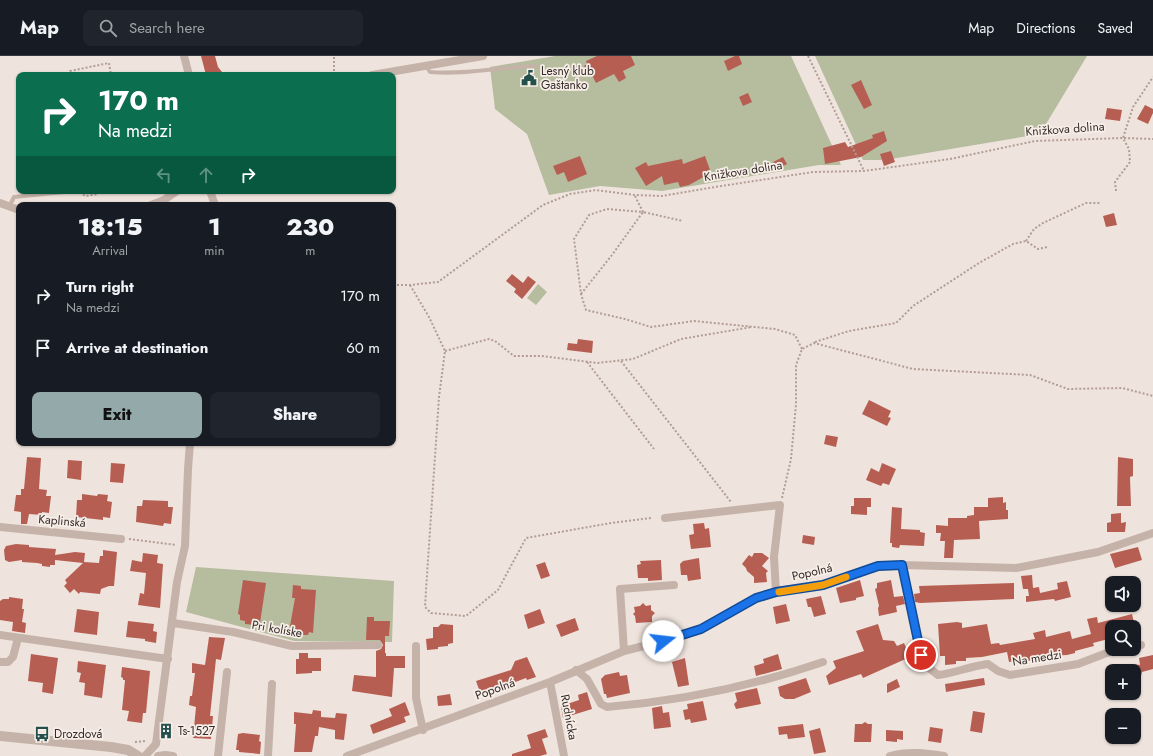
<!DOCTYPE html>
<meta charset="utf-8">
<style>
body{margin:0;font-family:Jost,sans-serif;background:#20242c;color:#f1f3f6;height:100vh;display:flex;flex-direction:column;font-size:15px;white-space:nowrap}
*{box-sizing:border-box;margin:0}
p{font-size:13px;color:#9ea1a6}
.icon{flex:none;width:22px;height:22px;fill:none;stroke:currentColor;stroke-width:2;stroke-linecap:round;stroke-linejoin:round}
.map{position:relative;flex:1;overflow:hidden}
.panel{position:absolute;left:16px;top:146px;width:380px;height:244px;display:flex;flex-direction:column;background:#171b24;border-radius:8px;box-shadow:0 1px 3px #0004}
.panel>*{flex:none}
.hud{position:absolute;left:16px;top:16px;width:380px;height:122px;border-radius:8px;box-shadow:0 1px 3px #0004;background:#0b6e4f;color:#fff;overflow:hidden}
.buttons{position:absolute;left:1105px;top:520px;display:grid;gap:8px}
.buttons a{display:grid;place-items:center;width:36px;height:36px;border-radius:8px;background:#171b24;box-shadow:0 1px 3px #0004;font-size:20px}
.pin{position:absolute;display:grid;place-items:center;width:34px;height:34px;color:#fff;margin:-17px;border:2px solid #fff;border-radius:50%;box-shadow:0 1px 4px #0007}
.me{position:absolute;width:44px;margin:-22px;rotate:74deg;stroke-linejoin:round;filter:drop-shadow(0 0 3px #0008)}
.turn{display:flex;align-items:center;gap:14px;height:84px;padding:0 16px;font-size:18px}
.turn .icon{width:52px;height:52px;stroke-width:2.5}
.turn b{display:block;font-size:28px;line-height:34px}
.lanes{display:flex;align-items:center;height:38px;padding:0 16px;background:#0003;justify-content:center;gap:20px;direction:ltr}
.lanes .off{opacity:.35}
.eta{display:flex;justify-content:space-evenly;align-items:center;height:68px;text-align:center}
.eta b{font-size:24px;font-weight:800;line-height:28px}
.cta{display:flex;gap:8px;margin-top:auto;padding:8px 16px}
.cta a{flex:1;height:46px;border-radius:8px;background:#94aaaa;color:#111;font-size:16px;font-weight:800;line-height:46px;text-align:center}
.cta a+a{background:#20242c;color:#f1f3f6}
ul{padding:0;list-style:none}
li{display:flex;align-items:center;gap:12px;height:52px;padding:0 16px}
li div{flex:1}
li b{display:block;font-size:15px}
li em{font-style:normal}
header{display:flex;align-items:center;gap:24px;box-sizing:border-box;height:56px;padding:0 20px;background:#171b24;border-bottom:1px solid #363941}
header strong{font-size:19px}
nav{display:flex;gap:22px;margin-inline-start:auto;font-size:14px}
.search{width:280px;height:36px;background:#20242c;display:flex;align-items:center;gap:10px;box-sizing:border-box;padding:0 14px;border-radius:8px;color:#9ea1a6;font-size:15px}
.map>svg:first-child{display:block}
</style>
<header>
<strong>Map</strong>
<div class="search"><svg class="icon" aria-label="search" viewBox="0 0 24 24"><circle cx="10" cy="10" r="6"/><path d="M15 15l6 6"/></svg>Search here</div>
<nav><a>Map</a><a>Directions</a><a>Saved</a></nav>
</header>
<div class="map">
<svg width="1153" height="700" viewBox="0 0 1153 700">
<rect width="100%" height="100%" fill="#efe4dd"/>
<path fill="#b6bc9e" d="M555 0H791L841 109H819L662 135 600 130 549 139 527 78 495 53 490 11Z
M815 0H1087L1040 78 885 104H863Z
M538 228 547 236 536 249 527 242Z
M196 511 394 525 392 586 294 585 186 556Z"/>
<path fill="#b75e53" d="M201 0H215L218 11 222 16 206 19Z
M597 0H631L635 9 623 15 626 22 619 26 614 18 596 27 591 17 588 18 584 10 587 8 586 5Z
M735 0H739L742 8 728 15 724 5Z
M861 24 872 49 864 53 851 29Z
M748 37 752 46 743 50 739 41Z
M1145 49 1153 53V57L1148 68 1137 63Z
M1107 52 1122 54 1120 65 1105 63Z
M884 75 887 85 861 101 825 108 823 92 845 86 848 91 873 82 872 79Z
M891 95 895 106 884 110 880 98Z
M580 100 587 118 568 126 564 116 557 119 553 110Z
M705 100 710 114 707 115 709 118 689 129 680 131 678 126 664 129 662 120 646 130 635 112 646 106 648 110 682 103 683 108Z
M783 101 787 108 777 113 773 106Z
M1114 157 1117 169 1106 171 1103 160Z
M512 218 523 227 528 220 536 226 522 243 514 236 516 233 506 225Z
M578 283 593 285 592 297 567 294 568 287 577 288Z
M869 344 891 355 888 361 891 362 887 370 862 358Z
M826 379 838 381 836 391 824 388Z
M27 401 41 402 39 433 47 434 46 440H51L49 457 42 456V459L29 458 27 468H21V456L14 455 16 439H21V433H24Z
M1118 401 1133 403V420L1130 421 1131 450H1117Z
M68 404 82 405 81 424 67 422Z
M111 407 125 408 123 427 110 426Z
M882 407 896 413 889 429 883 427 881 430 866 424 871 412 879 416Z
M82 438 97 440 98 438 108 439 107 445 112 446 110 462 103 461V464L76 461 77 444H82Z
M1003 441V447L1006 446V454H1008V463L979 465 980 483 954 484 953 502H944L945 485H940L941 477H936V469L948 470V462H967V460L974 459V451H988V442Z
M854 442H871V451H867V459L851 458V450H854Z
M143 444 168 445V451H173L171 468 164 467 163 470 136 466 137 450H142Z
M892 451 902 452 901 473 920 474V476L925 477 924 490 900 489 899 492 892 491V487H890Z
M1121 457V467L1126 466 1125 476H1107V467L1111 466V458Z
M704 467 705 473 709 472 711 491 691 493 689 479 694 478 693 468Z
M803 479 815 481 814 489 802 487Z
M16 488 29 489V491L56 493 55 499 75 496 85 497 84 506 99 507 100 500H103V494L117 496 114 530H109L101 533 100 538 80 536 79 538 74 533 70 537 64 530 67 527 65 524 83 507 55 504V509H50V511L42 510V508L37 507 22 506V504L9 506 5 504 4 494 6 490Z
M1138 491 1142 504 1115 512 1110 498Z
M143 497 158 499 157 507 163 508 160 552 138 549 140 537 144 538 146 517 130 515 132 504 142 506Z
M754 497H762L769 502 762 510 768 515 766 517 767 526 754 527V521L747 515 746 512 742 508 749 499 752 501Z
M699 502 701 523 688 525 687 519H681L680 508 683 505Z
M661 504 662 524 648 525V522H638L637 509 641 508 640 505Z
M545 506 550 520 541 523 536 509Z
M1032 519 1033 532 1039 531 1040 537 1058 533 1057 527 1067 525 1071 541 1055 545 1054 543 1026 546V540H1029L1028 533H1023L1021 520Z
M243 524 266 527 260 567 255 566V569L245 568V565L240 564V559L238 558Z
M860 524 864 540 856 542V544L840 547 836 532Z
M891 524 894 541 903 540 905 548 896 550 897 556 879 560 878 552 879 550 875 533 877 532V527Z
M1014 527V543L920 547 915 546 914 538 920 537 919 530Z
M293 529 301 530V533L316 534 313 577 309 576 308 579H298V576H293V570H290L295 542H292Z
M821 540 826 558 814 561 811 551H808L806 543Z
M9 541 23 543 22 553H24L22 566 26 567 25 577 12 575 13 566 0 564V545L3 543H9Z
M643 547 646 550 651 549V554L655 557 652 560V566L636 567 635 560 633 558 635 556 634 551 640 550Z
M786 548 790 565 776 568 773 551Z
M77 553 99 556 97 579 74 576Z
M540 553 545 567 528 573 524 559Z
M1132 558 1135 571H1112V582L1093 587 1094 590 1075 595V597L1067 599 1050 600 1015 608 1014 605 1009 606 1007 596 982 601 966 602V605H956V608L945 609V600H940L938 568 957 566 962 567V572L987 568 991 588 999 587 1000 589 1035 583 1033 577 1045 574 1046 581 1070 575 1072 583 1091 578 1087 563 1097 561 1098 567Z
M367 561H374V565H390L389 580H385V597H386V600H405V612H394L392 641 352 635 354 619 376 621V595L381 593 383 589 380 584H366Z
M575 562 579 574 561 581 556 569Z
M128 565 154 568 153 575 157 576 156 587 145 585V583L126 581Z
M441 568 453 569V587L448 588V590L438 591V593L427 594 426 583 433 582V571H438Z
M878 568 883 584 894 585 897 590 904 587 910 601 863 622 861 618 829 629 826 620 836 612 833 605 864 595 856 575Z
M209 581 225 582 221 604 216 603 210 660H213L211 683 193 682 196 651 189 649 190 640H192L195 617H192V607L205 609Z
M299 597H308V602H321V615H312V617L296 618V603H299Z
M31 598 58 602 53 638 42 636 43 627 28 625Z
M778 598 782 613 756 620 754 610 764 607 763 603Z
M1153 599V613L1142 616 1137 636H1134V608L1140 609 1139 602Z
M527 601 536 621 527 624 526 622 481 639 476 625 511 614 515 605Z
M685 602 689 629 678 631 672 606Z
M78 605 106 609 102 642 84 639 85 627 79 626 81 617 77 616Z
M122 611 150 615 146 657H143L142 667 127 665 129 655 122 654 125 624H123V622L121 621Z
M619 616 620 620 627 619 630 637 607 642 606 638H604L601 623 605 619Z
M806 622 811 636 794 643H785L780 640 778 631Z
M984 622 985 629 946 636 945 628Z
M897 623 900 631 887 637V628Z
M757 632 761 648 736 653 734 648 737 645 735 637Z
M587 636 592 653 563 662 561 650 579 644 578 639Z
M450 638 452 649 438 650 437 640Z
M703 645 707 664 691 667 690 663 685 664 683 654 688 653 687 648Z
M405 646 410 659 404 661 406 666 373 678 370 669 392 660 389 653Z
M662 650 663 657 669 656 671 671 654 673 652 652Z
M313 654 321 655V661L335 662 336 657 347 658 344 684 335 683V674L319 671 318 680H315L312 696H294L296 668H294V656L312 658Z
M973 655 985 657 982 677 970 675Z
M865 666 868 668H872L871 686H854L855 668H862Z
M803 668 805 681 788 683 787 678 779 679 778 671Z
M930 671 943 673 941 687 928 685Z
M820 672 826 696 814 698 809 675Z
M545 673 548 681 542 683 547 698 540 700H512V698L531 692 527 679Z
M886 674 903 675V684L897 683V686L886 685Z
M243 677 260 679 259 685 261 686 260 698 239 696V694H236L238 678Z"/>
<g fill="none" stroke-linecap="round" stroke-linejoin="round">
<path stroke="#b19d94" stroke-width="2" stroke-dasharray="2 2" stroke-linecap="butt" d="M808 0 864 115
M71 19 70 15 109 7 111 19
M334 19V0
M1116 135 1115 126 1130 106 1129 93 1123 82 1133 51 1153 21
M80 136 85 140 98 138V135
M635 140 643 156 607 153 589 159 574 183 581 238 586 254 625 263 651 271 694 265 775 273 795 279 802 293
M1026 185 1034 173 1043 167 1086 147H1100
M393 229H410L438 226 543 149 570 138 596 134 635 139 662 140 715 131 813 116 864 115 950 103 1035 85 1123 82 1153 83
M410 229 429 261 445 295 439 341 426 534 425 551 431 557 466 560 498 534 526 482 611 467 651 462
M581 238 612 199 643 156 683 165
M815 286 849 275 896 267 913 250 979 207 1013 188 1026 185 1038 193 1047 191
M445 295 489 283 495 285 514 300H541L597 307 633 303 681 283 752 271
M621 305 731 446
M587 306 654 393
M782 442 791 403 796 348V309L802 293 814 287 913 313 1030 319 1068 333 1122 332 1153 340
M129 483 176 489
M135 686 146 685"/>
<path stroke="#c5b3aa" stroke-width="4" d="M426 10 430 16C466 19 500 11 536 10
M9 151 14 141 74 135"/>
<path stroke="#c5b3aa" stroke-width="8" d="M184 0 189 19
M372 19 483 0
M210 135 215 149
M0 147 19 154
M151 149 164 144 177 135
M665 462 780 449 774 501 776 536
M0 471 121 483
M902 509 921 599 929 612 938 619C956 617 970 610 988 608L998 615 1010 619 1078 608 1117 593
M173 567 233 576 292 590 378 589
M0 579 168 603
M1134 589H1141
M416 590V642L423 674
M624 595 620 533 674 529
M0 606H8L13 601 18 582
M576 614 587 623 601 648 607 651C681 645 753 630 823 606
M550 626 564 700
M145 700 156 688 177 526 185 490 188 413 190 387
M158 700 165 699 173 700
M218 700 227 616
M268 700 272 628
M347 700 550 626 624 595 675 582 701 573 756 542 776 536 823 529 878 510 902 509 1016 512 1098 496 1153 477
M890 700C908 695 926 697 944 700"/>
<path stroke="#c5b3aa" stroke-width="10" d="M0 680 111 691 128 694 138 700"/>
</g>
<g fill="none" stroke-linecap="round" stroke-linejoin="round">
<defs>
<path id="route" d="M663 585 701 573 756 542 776 536 823 529 878 510 902 509 921 599"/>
</defs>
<use href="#route" stroke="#114b97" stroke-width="10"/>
<use href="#route" stroke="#1a73e8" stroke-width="7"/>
<path stroke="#f59e0b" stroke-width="7" d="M779 536 823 529 846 521"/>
</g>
<defs>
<symbol id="civic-bare" viewBox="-9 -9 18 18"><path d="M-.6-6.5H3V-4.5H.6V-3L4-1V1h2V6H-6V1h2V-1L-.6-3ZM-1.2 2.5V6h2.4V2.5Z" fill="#23504d" stroke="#f7eee8" stroke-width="2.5" paint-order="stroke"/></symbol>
<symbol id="building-bare" viewBox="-9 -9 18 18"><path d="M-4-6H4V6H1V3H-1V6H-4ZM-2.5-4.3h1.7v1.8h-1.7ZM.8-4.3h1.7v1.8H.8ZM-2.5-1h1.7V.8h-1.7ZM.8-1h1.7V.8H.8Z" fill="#23504d" stroke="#f7eee8" stroke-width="2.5" paint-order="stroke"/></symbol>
<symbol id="bus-bare" viewBox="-9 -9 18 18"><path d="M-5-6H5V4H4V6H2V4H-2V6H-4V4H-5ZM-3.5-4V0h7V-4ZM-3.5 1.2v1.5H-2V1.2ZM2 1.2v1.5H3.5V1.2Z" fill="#23504d" stroke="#f7eee8" stroke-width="2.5" paint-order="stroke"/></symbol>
</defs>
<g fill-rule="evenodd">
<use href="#civic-bare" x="518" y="11" width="22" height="22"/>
<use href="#building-bare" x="155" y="664" width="22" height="22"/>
<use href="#bus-bare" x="31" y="667" width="22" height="22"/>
</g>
<g text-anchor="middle" stroke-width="3.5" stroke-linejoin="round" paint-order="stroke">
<g font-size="12" fill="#342b29" stroke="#f7eee8" text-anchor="start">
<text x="541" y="19">Lesný klub<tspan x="541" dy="14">Gaštanko</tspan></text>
<text x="178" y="679">Ts-1527</text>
<text x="54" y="682">Drozdová</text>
</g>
<g font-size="12" fill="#342b29" stroke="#f7eee8">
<text transform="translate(1065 73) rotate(-4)" y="4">Knižkova dolina</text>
<text transform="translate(743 115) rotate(-9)" y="4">Knižkova dolina</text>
<text transform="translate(62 465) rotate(5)" y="4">Kaplinská</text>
<text transform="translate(812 516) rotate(-13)" y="4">Popolná</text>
<text transform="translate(277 573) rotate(10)" y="4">Pri kolíske</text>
<text transform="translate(1037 602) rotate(-9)" y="4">Na medzi</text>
<text transform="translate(495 633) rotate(-20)" y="4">Popolná</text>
<text transform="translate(569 661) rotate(79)" y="4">Rudnícka</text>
</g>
</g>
</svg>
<div class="buttons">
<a><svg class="icon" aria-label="sound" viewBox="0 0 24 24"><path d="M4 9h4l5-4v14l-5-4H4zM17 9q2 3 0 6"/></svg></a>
<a><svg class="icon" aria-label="search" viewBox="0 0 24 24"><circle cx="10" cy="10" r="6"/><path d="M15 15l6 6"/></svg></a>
<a>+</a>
<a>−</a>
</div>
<div class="pin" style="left:921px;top:599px;background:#d93025"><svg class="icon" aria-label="arrive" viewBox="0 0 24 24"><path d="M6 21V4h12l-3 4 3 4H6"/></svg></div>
<svg class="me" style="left:663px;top:585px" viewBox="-20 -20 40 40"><circle r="19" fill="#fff"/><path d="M0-13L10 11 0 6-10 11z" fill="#1a73e8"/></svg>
<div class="hud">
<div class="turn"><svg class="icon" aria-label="right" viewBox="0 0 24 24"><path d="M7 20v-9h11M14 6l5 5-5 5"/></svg><div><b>170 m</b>Na medzi</div></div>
<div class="lanes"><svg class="icon off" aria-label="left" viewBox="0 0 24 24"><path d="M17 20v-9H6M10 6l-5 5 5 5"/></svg><svg class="icon off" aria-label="ahead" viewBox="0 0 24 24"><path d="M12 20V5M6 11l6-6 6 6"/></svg><svg class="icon" aria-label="right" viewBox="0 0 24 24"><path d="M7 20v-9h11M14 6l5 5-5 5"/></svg></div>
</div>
<section class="panel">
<div class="eta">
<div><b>18:15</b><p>Arrival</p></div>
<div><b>1</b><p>min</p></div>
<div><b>230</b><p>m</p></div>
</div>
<ul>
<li><svg class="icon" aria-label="right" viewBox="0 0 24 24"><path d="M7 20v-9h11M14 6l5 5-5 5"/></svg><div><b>Turn right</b><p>Na medzi</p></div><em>170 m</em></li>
<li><svg class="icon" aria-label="arrive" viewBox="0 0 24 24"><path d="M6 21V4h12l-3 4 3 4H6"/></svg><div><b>Arrive at destination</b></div><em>60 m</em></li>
</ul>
<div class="cta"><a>Exit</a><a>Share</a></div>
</section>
</div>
